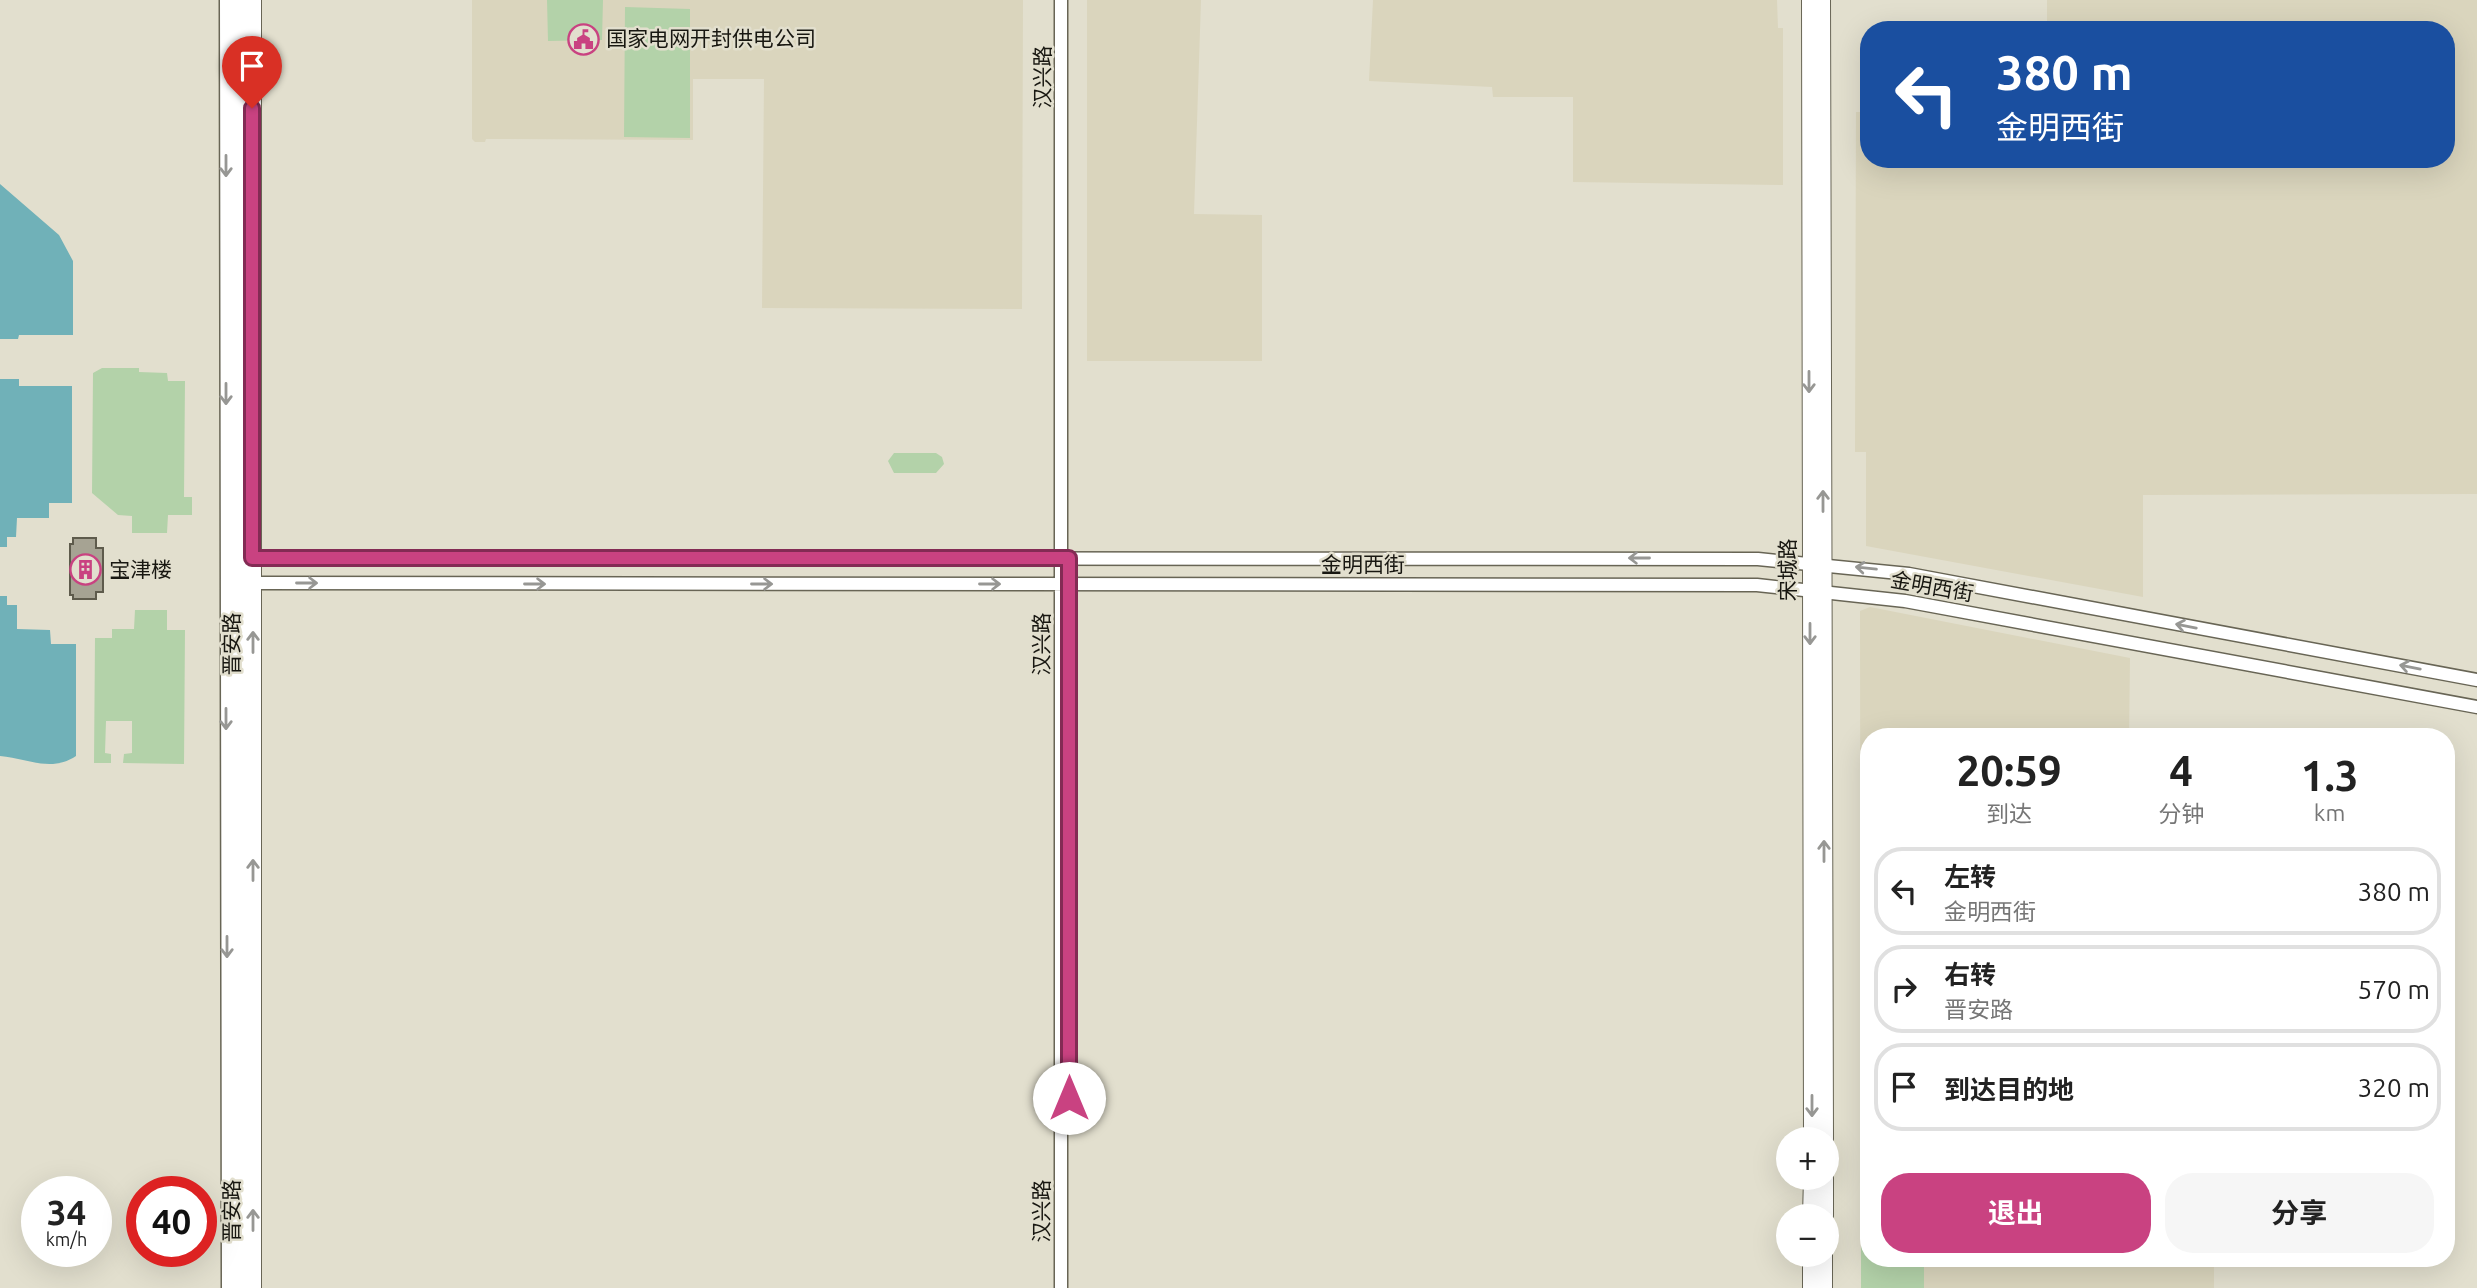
<!DOCTYPE html>
<html lang="zh">
<meta charset="utf-8">
<style>
body{margin:0;font-family:Ubuntu,"Noto Sans SC",sans-serif;background:#f6f6f6;color:#222;height:100vh;display:flex;flex-direction:column;font-size:26px;white-space:nowrap}
*{box-sizing:border-box;margin:0}
p{font-size:23px;color:#767676}
.icon{flex:none;width:38px;height:38px;fill:none;stroke:currentColor;stroke-width:2;stroke-linecap:round;stroke-linejoin:round}
.map{position:relative;flex:1;overflow:hidden}
.details{position:absolute;left:1860px;top:728px;width:595px;height:539px;display:flex;flex-direction:column;background:#fff;border-radius:28px;box-shadow:0 7px 28px #0002}
.details>*{flex:none}
.top-card{position:absolute;left:1860px;top:21px;width:595px;height:147px;border-radius:28px;box-shadow:0 7px 28px #0002;background:#1a4fa0;color:#fff;overflow:hidden}
.fabs{position:absolute;left:1776px;top:1127px;display:grid;gap:14px}
.fabs a{display:grid;place-items:center;width:63px;height:63px;border-radius:50%;background:#fff;box-shadow:0 7px 28px #0002;font-size:35px}
.speed{position:absolute;left:21px;top:1176px;display:flex;gap:14px;font-size:35px;font-weight:700;text-align:center}
.speed>*{display:grid;place-content:center;width:91px;height:91px;border-radius:50%;background:#fff;box-shadow:0 7px 28px #0002;line-height:1}
.speed small{font-size:18px;font-weight:400}
.speed .limit{border:10px solid #d22;background:#fff;color:#111}
.pin{position:absolute;display:grid;place-items:center;width:60px;height:60px;color:#fff;margin:-72px -30px;border-radius:50% 50% 50% 0;rotate:-45deg;box-shadow:0 0 7px #0007}
.pin .icon{rotate:45deg}
.me{position:absolute;width:77px;margin:-38px;rotate:0deg;stroke-linejoin:round;filter:drop-shadow(0 0 5px #0008)}
.turn{display:flex;align-items:center;gap:24px;height:147px;padding:0 21px;font-size:32px}
.turn .icon{width:91px;height:91px;stroke-width:2.5}
.turn b{display:block;font-size:49px;line-height:60px}
.eta{display:flex;justify-content:space-evenly;align-items:center;height:119px;text-align:center}
.eta b{font-size:42px;font-weight:700;line-height:49px}
.cta{display:flex;gap:14px;margin-top:auto;padding:14px 21px}
.cta a{flex:1;height:80px;border-radius:28px;background:#c94281;color:#fff;font-size:28px;font-weight:700;line-height:80px;text-align:center}
.cta a+a{background:#f6f6f6;color:#222}
ul{padding:0;list-style:none}
li{display:flex;align-items:center;gap:21px;height:88px;margin:0 14px 10px;padding:0 7px;border:4px solid #e0e0e0;border-radius:28px}
li div{flex:1}
li b{display:block;font-size:26px}
li em{font-style:normal}
.map>svg:first-child{display:block}
</style>
<div class="map">
<svg width="2477" height="1288" viewBox="0 0 2477 1288">
<rect width="100%" height="100%" fill="#e2dfce"/>
<path fill="#dad5bd" d="M472 0H1023L1022 309 762 308 764 79H693V140L486 139 485 142H475L472 139Z
M1087 0H1201L1194 214 1262 215V361H1087Z
M1373 0H1777L1778 28H1783V185L1573 182V97H1493L1492 87 1369 81Z
M2047 0H2477V494L2143 495V597L1866 546V452H1855L1856 112H1869V159H2446V30H2062L2061 23H2047Z
M1870 607 2130 658 2129 737H1869V1258H2214V1288H1861L1860 611Z"/>
<path fill="#b3d2a9" d="M547 0H603L602 40 548 41Z
M625 7 690 9V138L624 137Z
M102 368H139V372L167 373 168 381H185L184 497H192V515H168L167 533H132V516L118 515 92 493 93 373Z
M894 453H936L942 457 944 464 936 473H894L888 461Z
M135 610H167V630H185L184 764 123 763 124 754 132 753V721H106L105 753 111 754V763H94L95 638H112V629H134Z
M1861 1223H1869V1258H1924V1288H1861Z"/>
<path fill="#70b1b8" d="M0 184 59 235 73 261V335H19L18 339H0Z
M0 379H19V386H72V503H49V518H17L16 537H7V547H0Z
M0 596H7V605H17V629L50 630 51 644H76V756C51 773 26 758 0 756Z"/>
<path fill="#a6a393" stroke="#5e5b4c" stroke-width="2" d="M73 538H96V548H103V592H96V599H73V595H70V544H73Z"/>
<g fill="none" stroke-linecap="round" stroke-linejoin="round">
<defs>
<path id="minor" d="M226 0 228 1288
M245 558 1758 559 1909 574 2477 680
M246 583 1757 585 1905 601 2477 707
M1061 1288V0"/>
<path id="major" d="M239 0V1288
M253 0V1288
M1810 0 1812 1139
M1822 0 1825 1139
M1811 1216 1812 1178
M1825 1216V1178
M1811 1288V1255
M1824 1288V1255"/>
</defs>
<use href="#minor" stroke="#686555" stroke-width="15"/>
<use href="#major" stroke="#686555" stroke-width="18"/>
<use href="#minor" stroke="#fff" stroke-width="12"/>
<use href="#major" stroke="#fff" stroke-width="16"/>
</g>
<defs><path id="oneway-shaft" d="M-6 0H5M1.5-3L5.5 0L1.5 3" fill="none" stroke-width="1.6" stroke-linecap="round" stroke-linejoin="round" transform="scale(1.75)"/></defs>
<g stroke="#979794">
<use href="#oneway-shaft" transform="translate(226 166) rotate(90)"/>
<use href="#oneway-shaft" transform="translate(1809 382) rotate(90)"/>
<use href="#oneway-shaft" transform="translate(226 394) rotate(90)"/>
<use href="#oneway-shaft" transform="translate(1823 501) rotate(-90)"/>
<use href="#oneway-shaft" transform="translate(1639 558) rotate(-180)"/>
<use href="#oneway-shaft" transform="translate(1866 568) rotate(-174)"/>
<use href="#oneway-shaft" transform="translate(307 583)"/>
<use href="#oneway-shaft" transform="translate(535 584)"/>
<use href="#oneway-shaft" transform="translate(762 584)"/>
<use href="#oneway-shaft" transform="translate(990 584)"/>
<use href="#oneway-shaft" transform="translate(2186 626) rotate(-169)"/>
<use href="#oneway-shaft" transform="translate(1810 634) rotate(90)"/>
<use href="#oneway-shaft" transform="translate(253 642) rotate(-90)"/>
<use href="#oneway-shaft" transform="translate(2410 667) rotate(-169)"/>
<use href="#oneway-shaft" transform="translate(226 719) rotate(90)"/>
<use href="#oneway-shaft" transform="translate(1824 851) rotate(-90)"/>
<use href="#oneway-shaft" transform="translate(253 870) rotate(-90)"/>
<use href="#oneway-shaft" transform="translate(227 947) rotate(90)"/>
<use href="#oneway-shaft" transform="translate(1812 1106) rotate(90)"/>
<use href="#oneway-shaft" transform="translate(253 1220) rotate(-90)"/>
</g>
<g fill="none" stroke-linecap="round" stroke-linejoin="round">
<defs>
<path id="route" d="M252 108V558H1069V1098"/>
</defs>
<use href="#route" stroke="#832b54" stroke-width="18"/>
<use href="#route" stroke="#c94281" stroke-width="12"/>
</g>
<defs>
<symbol id="civic-ring" viewBox="-11 -11 22 22"><circle r="9.5" fill="#e2dfce" stroke="#c94281" stroke-width="1.5"/><path d="M-.6-6.5H3V-4.5H.6V-3L4-1V1h2V6H-6V1h2V-1L-.6-3ZM-1.2 2.5V6h2.4V2.5Z" fill="#c94281"/></symbol>
<symbol id="building-ring" viewBox="-11 -11 22 22"><circle r="9.5" fill="#e2dfce" stroke="#c94281" stroke-width="1.5"/><path d="M-4-6H4V6H1V3H-1V6H-4ZM-2.5-4.3h1.7v1.8h-1.7ZM.8-4.3h1.7v1.8H.8ZM-2.5-1h1.7V.8h-1.7ZM.8-1h1.7V.8H.8Z" fill="#c94281"/></symbol>
</defs>
<g fill-rule="evenodd">
<use href="#civic-ring" x="566" y="22" width="35" height="35"/>
<use href="#building-ring" x="68" y="552" width="35" height="35"/>
</g>
<g text-anchor="middle" stroke-width="5" stroke-linejoin="round" paint-order="stroke">
<g font-size="21" fill="#181711" stroke="#e2dfce" text-anchor="start">
<text x="606" y="46">国家电网开封供电公司</text>
<text x="109" y="577">宝津楼</text>
</g>
<g font-size="21" fill="#181711" stroke="#e2dfce">
<text transform="translate(1043 77) rotate(-90)" y="7">汉兴路</text>
<text x="1363" y="572">金明西街</text>
<text transform="translate(1788 570) rotate(-90)" y="7">宋城路</text>
<text transform="translate(1932 587) rotate(10)" y="7">金明西街</text>
<text transform="translate(232 644) rotate(-90)" y="7">晋安路</text>
<text transform="translate(1042 644) rotate(-90)" y="7">汉兴路</text>
<text transform="translate(232 1211) rotate(-90)" y="7">晋安路</text>
<text transform="translate(1042 1211) rotate(-90)" y="7">汉兴路</text>
</g>
</g>
</svg>
<div class="fabs">
<a>+</a>
<a>−</a>
</div>
<div class="speed"><div>34<small>km/h</small></div><div class="limit">40</div></div>
<div class="pin" style="left:252px;top:108px;background:#d93025"><svg class="icon" aria-label="arrive" viewBox="0 0 24 24"><path d="M6 21V4h12l-3 4 3 4H6"/></svg></div>
<svg class="me" style="left:1069px;top:1098px" viewBox="-20 -20 40 40"><circle r="19" fill="#fff"/><path d="M0-13L10 11 0 6-10 11z" fill="#c94281"/></svg>
<div class="top-card">
<div class="turn"><svg class="icon" aria-label="left" viewBox="0 0 24 24"><path d="M17 20v-9H6M10 6l-5 5 5 5"/></svg><div><b>380 m</b>金明西街</div></div>
</div>
<section class="details">
<div class="eta">
<div><b>20:59</b><p>到达</p></div>
<div><b>4</b><p>分钟</p></div>
<div><b>1.3</b><p>km</p></div>
</div>
<ul>
<li><svg class="icon" aria-label="left" viewBox="0 0 24 24"><path d="M17 20v-9H6M10 6l-5 5 5 5"/></svg><div><b>左转</b><p>金明西街</p></div><em>380 m</em></li>
<li><svg class="icon" aria-label="right" viewBox="0 0 24 24"><path d="M7 20v-9h11M14 6l5 5-5 5"/></svg><div><b>右转</b><p>晋安路</p></div><em>570 m</em></li>
<li><svg class="icon" aria-label="arrive" viewBox="0 0 24 24"><path d="M6 21V4h12l-3 4 3 4H6"/></svg><div><b>到达目的地</b></div><em>320 m</em></li>
</ul>
<div class="cta"><a>退出</a><a>分享</a></div>
</section>
</div>
